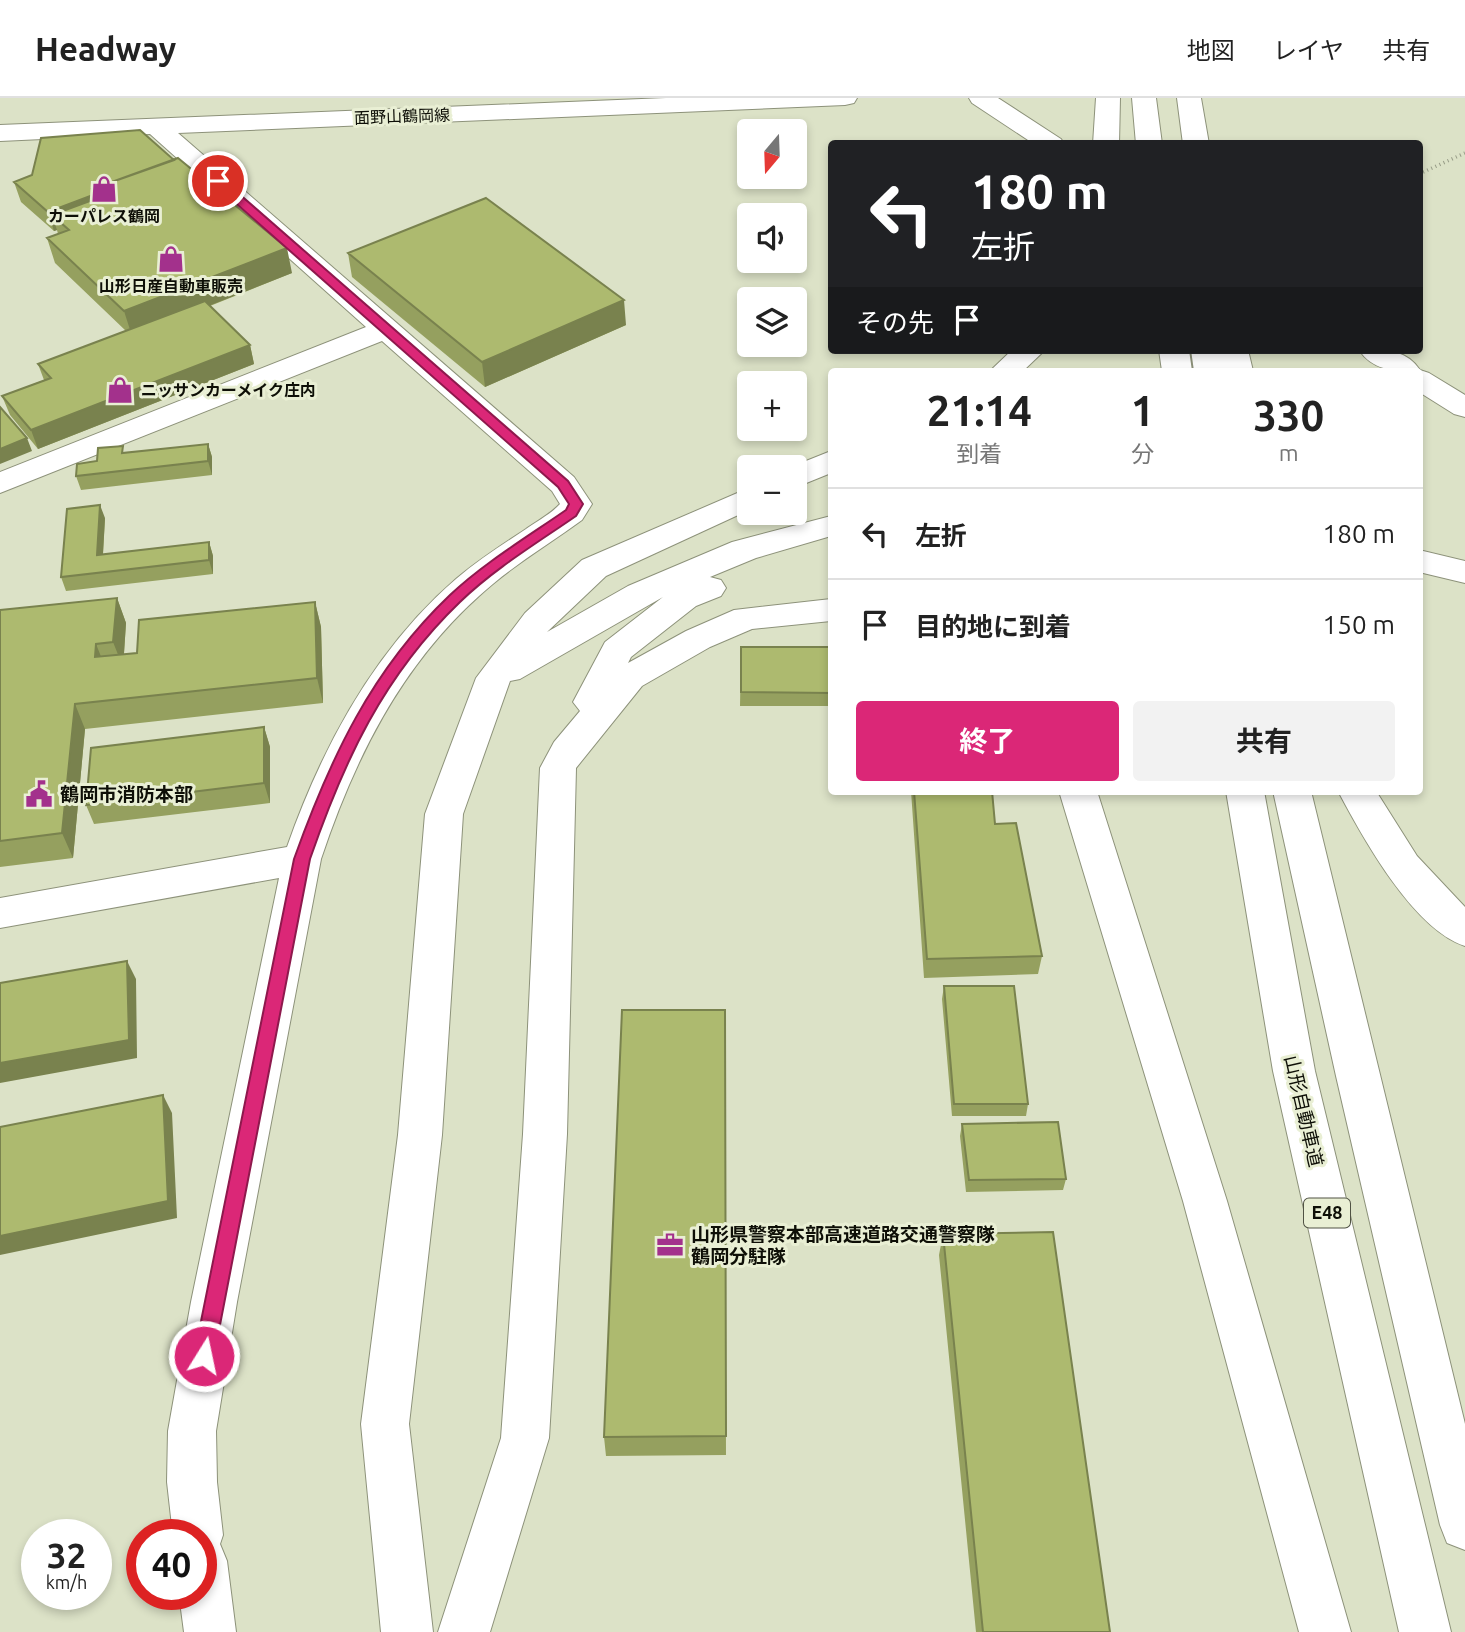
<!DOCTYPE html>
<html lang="ja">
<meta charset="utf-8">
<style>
body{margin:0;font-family:Ubuntu,"Noto Sans JP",sans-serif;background:#f2f2f2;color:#222;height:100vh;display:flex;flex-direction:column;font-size:26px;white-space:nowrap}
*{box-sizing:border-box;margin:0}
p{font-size:23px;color:#767676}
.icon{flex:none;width:38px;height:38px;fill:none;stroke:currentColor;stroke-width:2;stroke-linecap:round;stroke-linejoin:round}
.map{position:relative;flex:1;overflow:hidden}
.details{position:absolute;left:828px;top:270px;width:595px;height:427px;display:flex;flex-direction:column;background:#fff;border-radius:7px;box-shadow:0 4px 10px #0003}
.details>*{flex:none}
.hud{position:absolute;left:828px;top:42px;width:595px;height:214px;border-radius:7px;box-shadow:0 4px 10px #0003;background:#202124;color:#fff;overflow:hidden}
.needle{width:46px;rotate:199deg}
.tools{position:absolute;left:737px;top:21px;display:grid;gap:14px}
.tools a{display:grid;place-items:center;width:70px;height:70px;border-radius:7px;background:#fff;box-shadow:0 4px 10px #0003;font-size:35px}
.speed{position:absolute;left:21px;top:1421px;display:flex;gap:14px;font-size:35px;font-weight:700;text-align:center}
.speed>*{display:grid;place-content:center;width:91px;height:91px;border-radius:50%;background:#fff;box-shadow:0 4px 10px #0003;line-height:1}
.speed small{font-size:18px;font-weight:400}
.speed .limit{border:10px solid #d22;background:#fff;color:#111}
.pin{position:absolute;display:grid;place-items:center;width:60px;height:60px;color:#fff;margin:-30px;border:4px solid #fff;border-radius:50%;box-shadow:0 2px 7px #0007}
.me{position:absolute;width:77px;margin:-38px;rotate:10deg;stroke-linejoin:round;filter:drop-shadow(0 0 5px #0008)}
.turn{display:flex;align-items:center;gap:24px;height:147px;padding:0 28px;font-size:32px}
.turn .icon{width:91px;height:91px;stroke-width:2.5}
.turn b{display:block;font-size:49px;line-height:60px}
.then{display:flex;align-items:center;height:66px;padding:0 28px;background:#0003;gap:14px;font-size:26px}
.eta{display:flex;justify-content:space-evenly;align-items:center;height:119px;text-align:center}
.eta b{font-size:42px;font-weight:700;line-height:49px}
.primary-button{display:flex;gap:14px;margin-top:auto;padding:14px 28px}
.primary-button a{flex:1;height:80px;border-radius:7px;background:#db2777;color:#fff;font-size:28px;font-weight:700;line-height:80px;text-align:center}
.primary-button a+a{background:#f2f2f2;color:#222}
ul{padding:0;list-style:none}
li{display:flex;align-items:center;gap:21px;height:91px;padding:0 28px;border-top:2px solid #e0e0e0}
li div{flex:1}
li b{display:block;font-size:26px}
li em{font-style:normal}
header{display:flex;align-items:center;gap:42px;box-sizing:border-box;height:98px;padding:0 35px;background:#fff;border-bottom:2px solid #e0e0e0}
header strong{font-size:33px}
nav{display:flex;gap:38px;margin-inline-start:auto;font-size:24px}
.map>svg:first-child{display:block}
</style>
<header>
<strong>Headway</strong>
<nav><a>地図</a><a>レイヤ</a><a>共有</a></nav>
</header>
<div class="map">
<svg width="1465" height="1534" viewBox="0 0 1465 1534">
<rect width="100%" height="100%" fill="#dce2c7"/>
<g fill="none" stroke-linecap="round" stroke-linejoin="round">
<defs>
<path id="secondary" d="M666 0H857L854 5 845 7 178 35 574 379 592 406 582 422C548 447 510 469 479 498 400 569 354 662 321 761L237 1204 216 1333 217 1384 223 1437 220 1446 227 1463 236 1534H184L179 1496H201V1437H173L167 1384 168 1333 191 1204 279 780 0 830V800L287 749C322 649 375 551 456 481 478 462 502 447 526 431 537 423 551 416 560 406L552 393 382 243 0 395V374L366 229 150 36 0 43V27Z
M969 0H998L1061 41 1064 46H1034L972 5Z
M1359 252C1384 252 1405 250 1420 272L1429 275 1465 297V319L1454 316 1419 294V273C1396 273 1374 274 1359 252Z"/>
<path id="highway" d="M1096 0H1120L1119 46H1093Z
M1132 0H1156L1162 46H1136Z
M1177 0H1201L1209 46H1183Z
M1012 252H1045L1023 273H990Z
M1159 252H1189L1192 273H1162Z
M1191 252H1248L1253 273H1194Z
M831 353V375L794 390V369H791Z
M749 390V412L606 478 547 534 628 488 732 444 831 418V438L756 460 710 479 721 482 726 490 721 498 696 508 631 559 628 565 686 533 734 512 831 501V523L752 531 710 549 642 588 576 670 567 1036 549 1340 490 1534H438L501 1340 523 1036 540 670 554 644 580 613 573 604 605 544 663 499 520 581 510 583 463 716 442 1037 409 1326 433 1534H381L361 1326 398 1037 425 716 476 580 525 515 582 462Z
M1419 452 1465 463V485L1419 474Z
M1059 693H1097L1227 1103 1351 1534H1299L1183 1103Z
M1226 693H1264L1315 973 1451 1534H1399L1273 973Z
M1273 693H1311L1465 1326V1452L1447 1445 1440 1427 1336 978Z
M1338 693H1376L1417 758 1465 809V848C1413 831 1363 740 1338 693Z"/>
</defs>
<use href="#secondary" stroke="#8d927a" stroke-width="2"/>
<use href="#highway" stroke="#8d927a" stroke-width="2"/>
<path stroke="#989d88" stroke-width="3.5" stroke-dasharray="1 3.5" stroke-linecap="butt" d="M1419 76 1465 55"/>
<use href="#secondary" fill="#fff" fill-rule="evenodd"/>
<use href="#highway" fill="#fff" fill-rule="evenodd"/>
</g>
<path fill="#95a05f" d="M41 40 292 175 210 208 250 247 254 266 38 351 10 317 2 298 44 282 38 266 126 233 55 165 47 140 58 136 57 132 54 133 21 104 14 84 32 77Z
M348 155 626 227 485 289 352 179Z
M208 346 212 359V377L81 392 76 378 97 363 125 355Z
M105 420 103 457 209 444 213 458V476L66 493 61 479Z
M117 500 126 525 124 556 137 555 315 504 321 529 323 605 85 631 73 760 0 769V512Z
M741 549H831V608H740Z
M264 629 270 649V705L94 726 86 707Z
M911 693H992L995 726 1042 858 1038 876 924 880Z
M944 888 1028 1006 1026 1018H952L942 901Z
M725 912 726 1357 606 1358 604 1339Z
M962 1026 1066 1081 1063 1092 966 1094 960 1038Z
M943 1136 1110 1534H976L939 1157Z"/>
<path fill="#79824e" d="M93 97 99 115 52 117 57 132 54 133 48 114Z
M287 150 292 175 132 238 124 213Z
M624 202 626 227 485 289 482 264Z
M250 247 254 266 38 351 31 332Z
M27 340 32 353 0 366V351Z
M208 346 212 359V377L208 363Z
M100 407 105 420 102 471 97 457Z
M209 444 213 458V476L209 462Z
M117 500 126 525 123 569 113 544Z
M315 504 321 529 323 605 317 580Z
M96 546 106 571 95 559Z
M75 606 85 631 73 760 62 735Z
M264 629 270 649V705L264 685Z
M127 863 136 881 137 960 0 985V965Z
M163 997 172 1015 177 1120 0 1157V1138Z"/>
<path fill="#adba6f" stroke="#79824e" stroke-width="2" d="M140 32 174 62 92 91 93 97 48 114 14 84 32 77 41 40Z
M178 60 287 150 124 213 47 140 69 132 52 117 101 99 92 91Z
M486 100 624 202 482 264 348 155Z
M205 203 250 247 31 332 2 298 51 280 38 266Z
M0 309 27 340 0 351Z
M208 346V363L76 378 77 366 97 363 98 350 123 348 122 355Z
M100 407 97 457 209 444V462L61 479 67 411Z
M117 500 113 544 96 546 95 559 137 555 139 522 315 504 317 580 75 606 62 735 0 743V512Z
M741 549H831V595L741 594Z
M264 629V685L86 707 91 650Z
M914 693H992L995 726 1016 725 1042 858 927 861Z
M127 863 129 942 0 965V885Z
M944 888H1014L1028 1006H954Z
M622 912H725L726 1338 604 1339Z
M163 997 168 1103 0 1138V1029Z
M1058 1024 1066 1081 969 1082 962 1026Z
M1053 1134 1110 1534H983L943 1136Z"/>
<path fill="#db2777" stroke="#8e194d" stroke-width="2" d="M214 81H222L568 383 583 406 576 418C537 445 494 471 460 504 383 578 344 663 310 761L214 1258 211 1264 204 1267 197 1264 194 1258 294 761C330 661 371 572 450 497 484 465 527 439 566 412L569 406 558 389 214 86Z"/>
<defs>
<symbol id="shop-bare" viewBox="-9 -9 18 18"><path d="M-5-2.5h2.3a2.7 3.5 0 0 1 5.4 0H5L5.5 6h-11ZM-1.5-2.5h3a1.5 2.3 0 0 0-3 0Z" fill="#a3318c" stroke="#e9efd4" stroke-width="2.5" paint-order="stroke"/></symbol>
<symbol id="civic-bare" viewBox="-9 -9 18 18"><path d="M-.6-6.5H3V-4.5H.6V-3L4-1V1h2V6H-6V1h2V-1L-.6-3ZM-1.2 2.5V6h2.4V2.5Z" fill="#a3318c" stroke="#e9efd4" stroke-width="2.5" paint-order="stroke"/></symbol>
<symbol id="office-bare" viewBox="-9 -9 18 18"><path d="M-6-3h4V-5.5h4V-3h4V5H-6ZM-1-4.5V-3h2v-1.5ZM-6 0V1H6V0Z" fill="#a3318c" stroke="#e9efd4" stroke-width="2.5" paint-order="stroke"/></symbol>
</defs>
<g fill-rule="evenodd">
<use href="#shop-bare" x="85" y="72" width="38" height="38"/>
<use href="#shop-bare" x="152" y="142" width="38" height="38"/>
<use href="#shop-bare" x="101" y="273" width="38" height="38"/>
<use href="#civic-bare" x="20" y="677" width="38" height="38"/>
<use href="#office-bare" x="651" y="1128" width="38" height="38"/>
</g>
<g text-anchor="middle" stroke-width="6" stroke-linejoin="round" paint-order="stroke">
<g font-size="16" fill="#0e0f07" stroke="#e9efd4">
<text transform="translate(402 18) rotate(-2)" y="6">面野山鶴岡線</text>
</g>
<g font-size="16" font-weight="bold" fill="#0e0f07" stroke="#e9efd4">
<text x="104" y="124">カーパレス鶴岡</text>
<text x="171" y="194">山形日産自動車販売</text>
<text x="141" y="298" text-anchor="start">ニッサンカーメイク庄内</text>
</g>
<rect fill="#e9efd4" stroke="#505244" stroke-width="2" x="1304" y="1100.5" width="46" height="29" rx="5"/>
<g font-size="18" font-weight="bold" fill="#0e0f07">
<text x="1327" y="1121">E48</text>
</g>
<g font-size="19" font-weight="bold" fill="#0e0f07" stroke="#e9efd4" text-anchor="start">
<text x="60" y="703">鶴岡市消防本部</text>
<text x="691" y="1143">山形県警察本部高速道路交通警察隊<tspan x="691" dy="22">鶴岡分駐隊</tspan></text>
</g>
<g font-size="19" fill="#0e0f07" stroke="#e9efd4">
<text transform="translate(1304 1013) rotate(77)" y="7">山形自動車道</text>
</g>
</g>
</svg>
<div class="tools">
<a><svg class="needle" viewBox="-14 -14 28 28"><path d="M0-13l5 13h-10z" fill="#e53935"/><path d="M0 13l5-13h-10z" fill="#767676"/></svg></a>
<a><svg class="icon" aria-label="sound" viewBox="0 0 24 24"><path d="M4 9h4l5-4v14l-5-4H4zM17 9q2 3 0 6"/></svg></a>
<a><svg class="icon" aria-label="layers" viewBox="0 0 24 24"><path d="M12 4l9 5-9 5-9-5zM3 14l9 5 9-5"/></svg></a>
<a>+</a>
<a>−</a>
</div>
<div class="speed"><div>32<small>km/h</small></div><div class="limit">40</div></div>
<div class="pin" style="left:218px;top:83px;background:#d93025"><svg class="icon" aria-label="arrive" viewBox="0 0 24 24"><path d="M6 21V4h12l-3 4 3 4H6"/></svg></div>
<svg class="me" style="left:204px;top:1258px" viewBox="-20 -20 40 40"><circle r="17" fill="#db2777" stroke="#fff" stroke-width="3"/><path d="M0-11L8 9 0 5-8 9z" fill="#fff"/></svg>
<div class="hud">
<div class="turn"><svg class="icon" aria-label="left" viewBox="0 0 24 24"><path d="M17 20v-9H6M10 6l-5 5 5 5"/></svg><div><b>180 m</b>左折</div></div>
<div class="then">その先<svg class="icon" aria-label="arrive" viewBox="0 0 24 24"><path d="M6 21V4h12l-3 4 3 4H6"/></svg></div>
</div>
<section class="details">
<div class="eta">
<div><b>21:14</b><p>到着</p></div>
<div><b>1</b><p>分</p></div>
<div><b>330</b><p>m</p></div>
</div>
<ul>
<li><svg class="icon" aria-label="left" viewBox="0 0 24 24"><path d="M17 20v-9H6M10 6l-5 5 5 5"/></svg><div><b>左折</b></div><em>180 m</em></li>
<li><svg class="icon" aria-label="arrive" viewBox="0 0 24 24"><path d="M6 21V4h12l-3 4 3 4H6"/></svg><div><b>目的地に到着</b></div><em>150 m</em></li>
</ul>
<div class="primary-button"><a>終了</a><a>共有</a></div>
</section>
</div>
